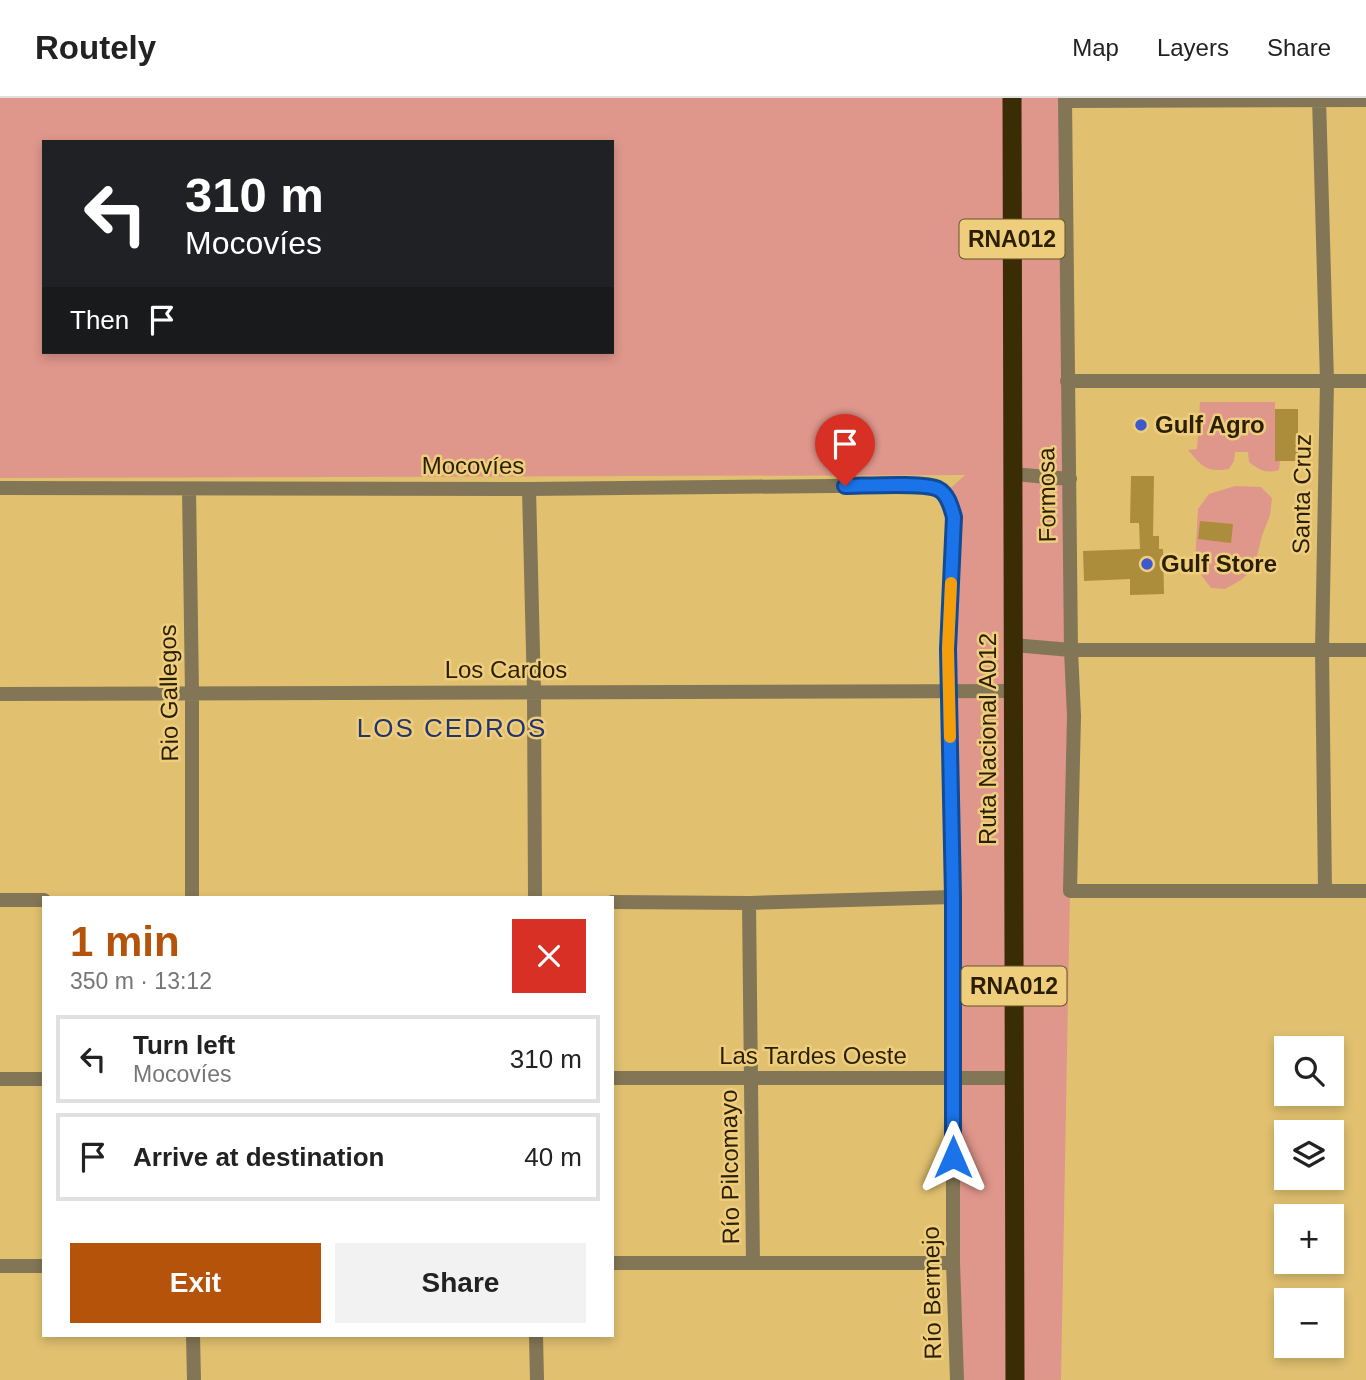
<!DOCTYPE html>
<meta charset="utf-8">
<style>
body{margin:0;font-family:Arial,sans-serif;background:#f2f2f2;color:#222;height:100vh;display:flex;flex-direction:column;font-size:26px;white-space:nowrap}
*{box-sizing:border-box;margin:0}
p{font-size:23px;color:#767676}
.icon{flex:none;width:38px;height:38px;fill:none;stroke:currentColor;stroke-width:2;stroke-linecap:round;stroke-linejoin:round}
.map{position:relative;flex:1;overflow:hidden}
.details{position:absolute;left:42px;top:798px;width:572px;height:441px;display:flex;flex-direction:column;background:#fff;border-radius:0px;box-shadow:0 4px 10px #0003}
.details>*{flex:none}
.guide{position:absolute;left:42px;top:42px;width:572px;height:214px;border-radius:0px;box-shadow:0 4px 10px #0003;background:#202124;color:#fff;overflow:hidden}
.controls{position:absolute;left:1274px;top:938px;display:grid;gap:14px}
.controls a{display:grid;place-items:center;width:70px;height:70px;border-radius:0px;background:#fff;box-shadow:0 4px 10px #0003;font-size:35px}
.pin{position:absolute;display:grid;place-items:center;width:60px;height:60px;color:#fff;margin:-72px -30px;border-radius:50% 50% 50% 0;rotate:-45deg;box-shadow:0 0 7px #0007}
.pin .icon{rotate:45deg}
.me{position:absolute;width:77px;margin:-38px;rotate:0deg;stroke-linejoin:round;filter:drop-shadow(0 0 5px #0008)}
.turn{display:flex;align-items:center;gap:24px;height:147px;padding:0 28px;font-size:32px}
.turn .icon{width:91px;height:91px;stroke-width:2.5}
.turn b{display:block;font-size:49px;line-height:60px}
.then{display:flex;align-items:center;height:66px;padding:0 28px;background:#0003;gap:14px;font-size:26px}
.round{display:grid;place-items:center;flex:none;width:74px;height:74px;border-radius:0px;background:#f2f2f2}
.overview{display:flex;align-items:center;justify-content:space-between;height:119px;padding:0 28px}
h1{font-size:42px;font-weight:700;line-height:52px;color:#b45309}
.action{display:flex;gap:14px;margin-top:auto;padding:14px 28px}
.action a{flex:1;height:80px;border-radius:0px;background:#b45309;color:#fff;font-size:28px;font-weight:700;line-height:80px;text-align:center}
.action a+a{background:#f2f2f2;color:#222}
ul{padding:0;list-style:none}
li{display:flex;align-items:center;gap:21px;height:88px;margin:0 14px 10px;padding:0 14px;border:4px solid #e0e0e0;border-radius:0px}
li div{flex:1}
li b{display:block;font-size:26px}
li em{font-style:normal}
header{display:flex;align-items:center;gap:42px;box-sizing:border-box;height:98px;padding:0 35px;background:#fff;border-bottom:2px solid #e0e0e0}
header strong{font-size:33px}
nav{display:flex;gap:38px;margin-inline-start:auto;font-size:24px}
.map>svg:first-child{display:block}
</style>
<header>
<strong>Routely</strong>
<nav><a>Map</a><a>Layers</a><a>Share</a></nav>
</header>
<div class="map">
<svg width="1366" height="1282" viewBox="0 0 1366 1282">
<rect width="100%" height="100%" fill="#e1c170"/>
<path fill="#df968b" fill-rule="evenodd" d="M0 0H1065L1070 793 1061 1282H957L954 419 944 396 965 377 0 380ZM44 44H612V254H44Z
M1200 304H1275V363H1280L1279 372C1266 376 1259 372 1249 364L1248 354H1235L1234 363 1229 371C1206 375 1202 368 1188 352L1197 351Z
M1235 388 1261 389 1272 400 1270 417 1262 438 1254 470 1241 482 1225 491 1211 490 1202 478 1195 465 1198 411 1209 396Z"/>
<path fill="#ac8d3b" d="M1275 311H1298V363H1275Z
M1131 378H1154L1153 438H1159V451H1163L1164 496 1130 497V481L1084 483 1083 453 1140 451 1139 425H1130Z
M1200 423 1233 426 1231 445 1198 441Z"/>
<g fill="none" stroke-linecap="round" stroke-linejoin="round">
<path stroke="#837656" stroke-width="14" d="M1065 0 1071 552 1074 618 1070 793H1366
M1319 0 1327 283 1322 552 1325 793
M1065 3 1366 2
M1067 283H1366
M1012 376 1070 381
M0 390 529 391 924 387C945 392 948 398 954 419L948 550 953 799V1165L957 1282
M189 391 192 595V800
M529 391 534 594 535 800
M1013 547 1071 552H1366
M0 596 1013 593
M0 802H44
M612 804 749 805 953 799
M749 805 753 1165
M612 1165H953
M0 1168H44
M193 1237 194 1282
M536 1237 537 1282"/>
<path stroke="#837656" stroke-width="14" d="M612 980H1014
M0 981H44"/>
<path stroke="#3a2c04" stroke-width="19" d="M1012 0 1015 1282"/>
</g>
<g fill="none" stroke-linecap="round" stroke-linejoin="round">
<defs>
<path id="route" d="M845 388C863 388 925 384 938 391 948 396 951 409 954 419L948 551 953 799V1059"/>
</defs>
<use href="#route" stroke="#114b97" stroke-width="18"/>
<use href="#route" stroke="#1a73e8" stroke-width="12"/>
<path stroke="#f59e0b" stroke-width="12" d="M950 639 948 551 951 485"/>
</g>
<g fill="#3d5acc" stroke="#eece7d" stroke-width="2.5">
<circle cx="1141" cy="327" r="7"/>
<circle cx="1147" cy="466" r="7"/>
</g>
<g text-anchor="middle" stroke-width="5" stroke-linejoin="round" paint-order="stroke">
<g fill="#eece7d" stroke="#665426" stroke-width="2">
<rect x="959.5" y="121.5" width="105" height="39" rx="5"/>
<rect x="961.5" y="868.5" width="105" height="39" rx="5"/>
</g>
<g font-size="23" font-weight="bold" fill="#2c1f00">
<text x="1012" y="149">RNA012</text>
<text x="1014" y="896">RNA012</text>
</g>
<g font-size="24" font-weight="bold" fill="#2c1f00" stroke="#eece7d" text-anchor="start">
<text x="1155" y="335">Gulf Agro</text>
<text x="1161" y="474">Gulf Store</text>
</g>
<g font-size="24" fill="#2c1f00" stroke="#eece7d">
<text x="473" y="376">Mocovíes</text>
<text transform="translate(1302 396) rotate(-89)" y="8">Santa Cruz</text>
<text transform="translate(1047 397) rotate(-91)" y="8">Formosa</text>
<text x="506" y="580">Los Cardos</text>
<text transform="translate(169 595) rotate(-91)" y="8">Rio Gallegos</text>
<text transform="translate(988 641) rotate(-90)" y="8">Ruta Nacional A012</text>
<text x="813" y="966">Las Tardes Oeste</text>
<text transform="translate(730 1069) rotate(-91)" y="8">Río Pilcomayo</text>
<text transform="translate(932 1195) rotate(-91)" y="8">Río Bermejo</text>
</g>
<g font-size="26" letter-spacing="2" fill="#23336b" stroke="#eece7d">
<text x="452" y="639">LOS CEDROS</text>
</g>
</g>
</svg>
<div class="controls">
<a><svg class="icon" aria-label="search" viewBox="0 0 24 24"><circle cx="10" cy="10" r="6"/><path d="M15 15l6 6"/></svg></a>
<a><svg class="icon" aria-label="layers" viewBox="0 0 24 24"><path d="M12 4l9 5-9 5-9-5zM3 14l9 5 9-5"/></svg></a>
<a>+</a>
<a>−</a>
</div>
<div class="pin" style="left:845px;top:388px;background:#d93025"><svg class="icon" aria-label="arrive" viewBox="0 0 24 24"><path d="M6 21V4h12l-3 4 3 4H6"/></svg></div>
<svg class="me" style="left:953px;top:1059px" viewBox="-20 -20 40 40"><path d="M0-17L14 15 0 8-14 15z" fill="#1a73e8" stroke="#fff" stroke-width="4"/></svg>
<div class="guide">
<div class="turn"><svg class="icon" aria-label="left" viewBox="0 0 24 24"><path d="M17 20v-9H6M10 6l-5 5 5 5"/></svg><div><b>310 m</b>Mocovíes</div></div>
<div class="then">Then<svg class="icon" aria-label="arrive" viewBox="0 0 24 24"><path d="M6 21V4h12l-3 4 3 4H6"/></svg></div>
</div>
<section class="details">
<div class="overview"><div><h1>1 min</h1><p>350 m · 13:12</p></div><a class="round" style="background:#d93025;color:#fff"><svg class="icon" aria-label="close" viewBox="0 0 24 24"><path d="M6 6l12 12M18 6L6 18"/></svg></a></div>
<ul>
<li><svg class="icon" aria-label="left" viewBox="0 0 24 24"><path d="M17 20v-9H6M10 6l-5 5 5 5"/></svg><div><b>Turn left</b><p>Mocovíes</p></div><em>310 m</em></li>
<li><svg class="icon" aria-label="arrive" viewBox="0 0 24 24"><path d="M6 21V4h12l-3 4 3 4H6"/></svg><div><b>Arrive at destination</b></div><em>40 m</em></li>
</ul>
<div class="action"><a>Exit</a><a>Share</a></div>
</section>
</div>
